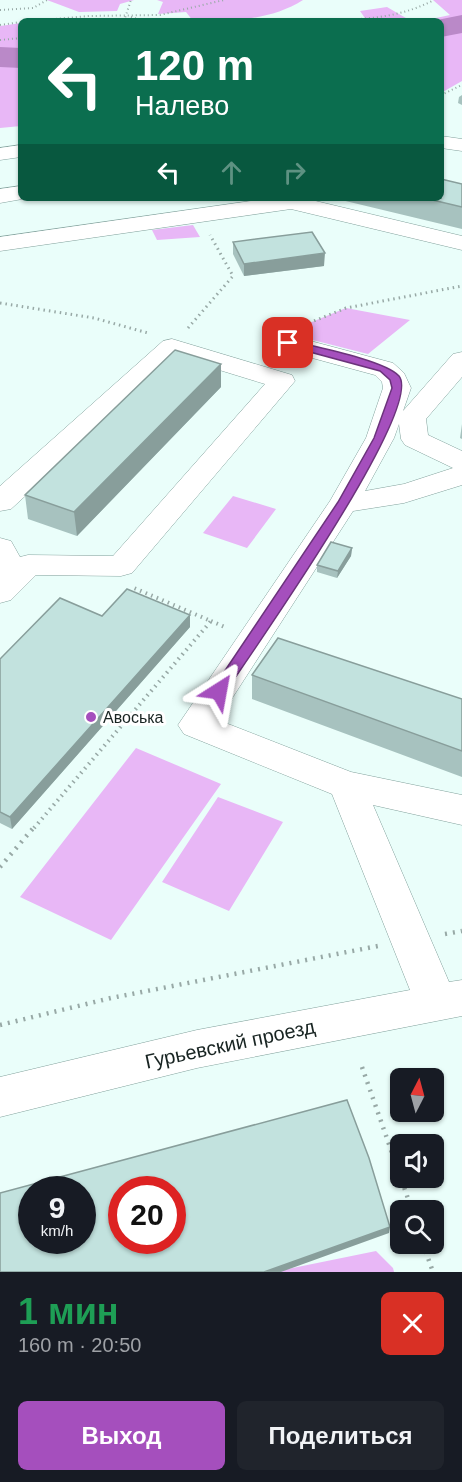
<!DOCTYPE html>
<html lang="ru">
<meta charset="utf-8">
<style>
body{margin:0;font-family:Arial,sans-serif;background:#20242c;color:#f1f3f6;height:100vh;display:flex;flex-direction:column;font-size:22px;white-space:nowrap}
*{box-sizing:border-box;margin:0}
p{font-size:20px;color:#9ea1a6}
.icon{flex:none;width:33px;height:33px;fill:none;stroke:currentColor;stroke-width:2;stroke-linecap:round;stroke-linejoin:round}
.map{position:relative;height:1272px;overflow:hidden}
.sheet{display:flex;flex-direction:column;background:#171b24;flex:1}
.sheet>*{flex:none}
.top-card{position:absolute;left:18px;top:18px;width:426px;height:183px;border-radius:9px;box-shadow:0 2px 4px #0004;background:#0b6e4f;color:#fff;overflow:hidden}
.needle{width:39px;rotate:6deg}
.fabs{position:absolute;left:390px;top:1068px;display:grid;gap:12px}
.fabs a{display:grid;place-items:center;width:54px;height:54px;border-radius:9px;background:#171b24;box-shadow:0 2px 4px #0004;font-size:30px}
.speed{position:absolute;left:18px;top:1176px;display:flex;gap:12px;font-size:30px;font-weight:700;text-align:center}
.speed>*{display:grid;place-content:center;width:78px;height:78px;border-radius:50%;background:#171b24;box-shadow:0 2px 4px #0004;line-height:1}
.speed small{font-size:15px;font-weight:400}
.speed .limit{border:9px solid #d22;background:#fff;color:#111}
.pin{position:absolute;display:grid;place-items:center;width:51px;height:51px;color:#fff;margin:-26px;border-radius:12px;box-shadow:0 3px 9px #0006}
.me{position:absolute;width:66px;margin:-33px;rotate:34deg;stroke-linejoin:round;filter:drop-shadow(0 0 4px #0008)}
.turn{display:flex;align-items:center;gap:21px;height:126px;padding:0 18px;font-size:27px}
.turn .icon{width:78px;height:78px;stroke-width:2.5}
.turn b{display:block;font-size:42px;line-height:51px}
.lanes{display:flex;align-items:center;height:57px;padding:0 18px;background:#0003;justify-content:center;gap:30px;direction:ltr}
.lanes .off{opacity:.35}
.round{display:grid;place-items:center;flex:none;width:63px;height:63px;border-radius:9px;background:#20242c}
.overview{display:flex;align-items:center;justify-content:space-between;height:102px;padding:0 18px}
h1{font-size:36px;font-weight:700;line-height:45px;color:#1e9e55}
.primary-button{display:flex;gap:12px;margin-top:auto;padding:12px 18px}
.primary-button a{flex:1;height:69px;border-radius:9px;background:#a54fbd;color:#fff;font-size:24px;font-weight:700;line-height:69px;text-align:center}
.primary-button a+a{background:#20242c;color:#f1f3f6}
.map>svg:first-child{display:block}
</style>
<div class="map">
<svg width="462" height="1272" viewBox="0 0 462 1272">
<rect width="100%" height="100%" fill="#eafefa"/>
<path fill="#e8b7f6" d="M47 0H134L120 4 117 11 79 12Z
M157 0H303C270 21 230 21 193 21L186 12 158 14 163 2Z
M433 0H462V81L441 93V21H422L450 15Z
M387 7 411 21H367L360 11Z
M21 23V126L0 128V26Z
M193 225 200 237 157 240 152 230Z
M346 308 410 320 368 354 285 333Z
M233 496 276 509 247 548 203 533Z
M136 748 221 784 111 940 20 897Z
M218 797 283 822 229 911 162 882Z
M376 1251 393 1268 394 1272H273Z"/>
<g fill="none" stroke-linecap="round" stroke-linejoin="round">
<path fill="#ba89c8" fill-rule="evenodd" d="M462 15V33L441 37V21H432Z
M0 47 21 48V68L0 67Z"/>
<defs>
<path id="minor" d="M441 136 462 139V151L441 148Z
M21 145V157L0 160V148Z
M21 186V198H28L0 203V189Z
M272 198H303L462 236V250L291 209 0 251V237Z
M288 335 393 363 404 373 411 388 403 411 453 354 462 352V377L426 419 428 435 462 451V485L404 503 353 511 218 720 351 772 462 795V825L373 805 449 982 462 980V1016L197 1068 0 1117V1077L197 1030 410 990 332 794 184 734 178 725 330 501 366 438 383 388 382 382 375 375 279 349 275 343 279 337ZM399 424 401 439 405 445 453 468 404 484 365 491 394 438Z
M172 339 292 375 295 381 132 573 121 576 36 575 11 600 0 603V538L11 541 20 557 28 555 113 556 265 384 177 357 11 509 0 511V486L163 341Z"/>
</defs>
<use href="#minor" stroke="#82a19c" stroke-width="1"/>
<path stroke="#98a9a6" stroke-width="2" stroke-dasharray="1 3" stroke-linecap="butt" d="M0 10 33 8 47 0
M131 17 145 21
M32 21 89 16 160 15 224 0
M124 21 131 0
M297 21C345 19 390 23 434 0
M0 25 21 22
M0 40 21 38
M441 95 462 85"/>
<path stroke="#98a9a6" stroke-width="3" stroke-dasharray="1.5 4" stroke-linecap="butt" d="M0 303 94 318 148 333
M309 323 346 308 462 286
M188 328 233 276 210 235"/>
<path stroke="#98a9a6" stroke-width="4" stroke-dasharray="1.5 4.5" stroke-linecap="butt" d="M211 621 227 628
M34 828 211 621 134 588"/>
<path stroke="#98a9a6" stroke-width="4.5" stroke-dasharray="2 6" stroke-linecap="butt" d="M0 867 35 826
M445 934 462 931
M0 1025 111 998 378 946
M362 1067 412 1210
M423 1244 433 1272"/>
<use href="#minor" fill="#fff" fill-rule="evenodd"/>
</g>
<path fill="#a7c2bf" d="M462 95V105L458 103 459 97Z
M462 184V229L333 198H441Z
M233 242 324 266 244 276 233 254Z
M221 364V387L77 536 28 519 25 495Z
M462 424V439L460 438Z
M352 548 351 556 337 578 317 572V565Z
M190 615V627L12 829 0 823V659L102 616Z
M252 675 462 699V777L252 699Z"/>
<path fill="#889e9b" d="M325 253 324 266 244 276V264Z
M221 364V387L77 536 74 512Z
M352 548 351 556 337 578 338 571Z
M190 615V627L12 829 10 817Z
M390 1227 389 1233 281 1272H264Z"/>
<path fill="#c2e2de" stroke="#889e9b" stroke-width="1.5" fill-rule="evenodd" d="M441 179 462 184V207L424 198H441Z
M312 232 325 253 244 264 233 242Z
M175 350 221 364 74 512 25 495Z
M331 542 352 548 338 571 317 565Z
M127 589 190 615 10 817 0 812V659L60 598 102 616Z
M278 638 462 699V751L252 675Z
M347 1100 369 1158 390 1227 264 1272H0V1193ZM32 1190H82V1240H32ZM122 1190H172V1240H122Z"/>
<path fill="#a54fbd" stroke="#6b337b" stroke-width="1.5" d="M288 340C311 346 385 360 399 376 425 408 250 655 224 694H214L212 691 214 687 338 502 374 438 392 388 390 380 380 371 284 345 282 343Z"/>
<circle fill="#a54fbd" stroke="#fff" stroke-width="2" cx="91" cy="717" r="6"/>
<g text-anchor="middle" stroke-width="6" stroke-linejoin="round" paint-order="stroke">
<g font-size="16" fill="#182422" stroke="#fff" text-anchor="start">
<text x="103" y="723">Авоська</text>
</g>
<g font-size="20" fill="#182422" stroke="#fff">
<text transform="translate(230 1044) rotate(-12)" y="7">Гурьевский проезд</text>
</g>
</g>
</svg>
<div class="fabs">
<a><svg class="needle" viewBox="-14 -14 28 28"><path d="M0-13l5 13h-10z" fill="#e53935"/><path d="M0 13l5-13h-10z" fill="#9ea1a6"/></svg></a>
<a><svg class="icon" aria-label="sound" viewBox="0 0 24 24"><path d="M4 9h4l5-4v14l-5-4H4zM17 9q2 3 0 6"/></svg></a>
<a><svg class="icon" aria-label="search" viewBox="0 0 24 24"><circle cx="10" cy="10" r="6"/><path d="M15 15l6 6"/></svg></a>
</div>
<div class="speed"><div>9<small>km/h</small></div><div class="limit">20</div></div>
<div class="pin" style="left:288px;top:343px;background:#d93025"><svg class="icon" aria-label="arrive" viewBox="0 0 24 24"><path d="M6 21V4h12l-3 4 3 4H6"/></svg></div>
<svg class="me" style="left:219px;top:691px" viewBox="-20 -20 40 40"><path d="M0-17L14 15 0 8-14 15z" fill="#a54fbd" stroke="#fff" stroke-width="4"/></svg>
<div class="top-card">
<div class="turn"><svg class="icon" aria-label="left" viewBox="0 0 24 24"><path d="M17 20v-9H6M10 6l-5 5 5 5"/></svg><div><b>120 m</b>Налево</div></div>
<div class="lanes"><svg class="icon" aria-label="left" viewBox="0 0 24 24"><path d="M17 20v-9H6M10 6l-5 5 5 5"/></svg><svg class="icon off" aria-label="ahead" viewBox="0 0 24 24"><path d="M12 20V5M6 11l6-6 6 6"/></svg><svg class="icon off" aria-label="right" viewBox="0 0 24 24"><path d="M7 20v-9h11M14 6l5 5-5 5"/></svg></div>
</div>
</div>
<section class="sheet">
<div class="overview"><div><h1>1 мин</h1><p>160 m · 20:50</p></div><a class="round" style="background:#d93025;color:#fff"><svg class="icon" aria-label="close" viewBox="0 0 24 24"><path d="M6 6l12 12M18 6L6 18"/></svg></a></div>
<div class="primary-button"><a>Выход</a><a>Поделиться</a></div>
</section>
